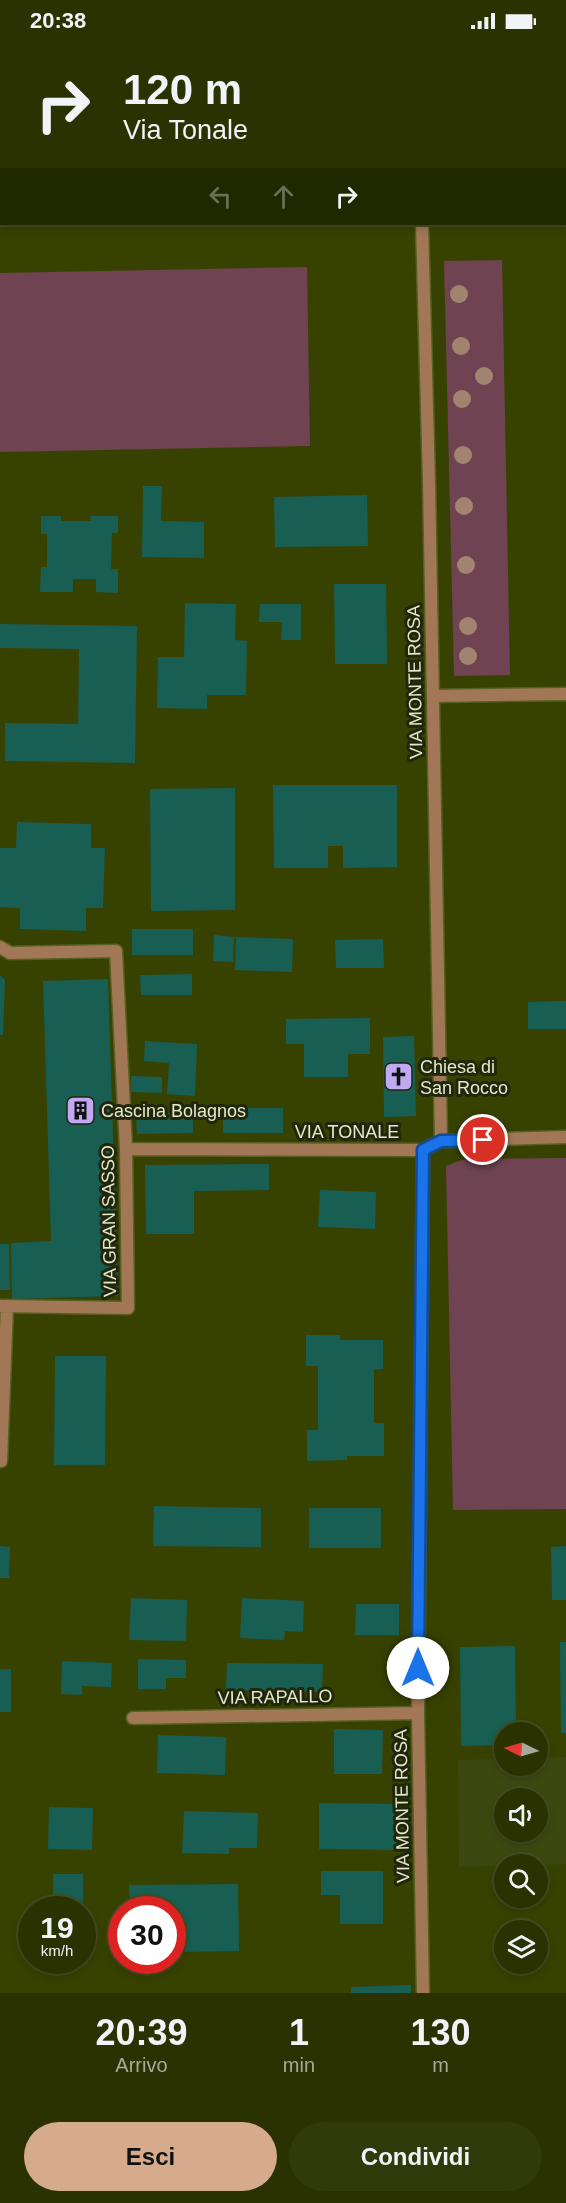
<!DOCTYPE html>
<html lang="it">
<style>
body{margin:0;font-family:Helvetica,sans-serif;background:#313a0a;color:#f1f3f6;height:100vh;display:flex;flex-direction:column;font-size:22px;white-space:nowrap}
*{box-sizing:border-box;margin:0}
p{font-size:20px;color:#a5aa99}
.icon{flex:none;width:33px;height:33px;fill:none;stroke:currentColor;stroke-width:2;stroke-linecap:round;stroke-linejoin:round}
.map{position:relative;height:1951px;overflow:hidden}
.drawer{display:flex;flex-direction:column;background:#293200;flex:1}
.drawer>*{flex:none}
.banner{position:absolute;left:0px;top:0px;width:567px;height:183px;box-shadow:0 3px 9px #0003,0 0 0 2px #454d22;background:#293200;color:#f1f3f6;overflow:hidden}
.needle{width:39px;rotate:275deg}
.fabs{position:absolute;left:494px;top:1680px;display:grid;gap:12px}
.fabs a{display:grid;place-items:center;width:54px;height:54px;border-radius:50%;background:#293200;box-shadow:0 3px 9px #0003,0 0 0 2px #454d22;font-size:30px}
.speed{position:absolute;left:18px;top:1854px;display:flex;gap:12px;font-size:30px;font-weight:700;text-align:center}
.speed>*{display:grid;place-content:center;width:78px;height:78px;border-radius:50%;background:#293200;box-shadow:0 3px 9px #0003,0 0 0 2px #454d22;line-height:1}
.speed small{font-size:15px;font-weight:400}
.speed .limit{border:9px solid #d22;background:#fff;color:#111}
.pin{position:absolute;display:grid;place-items:center;width:51px;height:51px;color:#fff;margin:-26px;border:3px solid #fff;border-radius:50%;box-shadow:0 2px 6px #0007}
.me{position:absolute;width:66px;margin:-33px;rotate:0deg;stroke-linejoin:round;filter:drop-shadow(0 0 4px #0008)}
.turn{display:flex;align-items:center;gap:21px;height:126px;padding:0 24px;font-size:27px}
.turn .icon{width:78px;height:78px;stroke-width:2.5}
.turn b{display:block;font-size:42px;line-height:51px}
.lanes{display:flex;align-items:center;height:57px;padding:0 24px;background:#0003;justify-content:center;gap:30px;direction:ltr}
.lanes .off{opacity:.35}
.eta{display:flex;justify-content:space-evenly;align-items:center;height:102px;text-align:center}
.eta b{font-size:36px;font-weight:700;line-height:42px}
.primary-button{display:flex;gap:12px;margin-top:auto;padding:12px 24px}
.primary-button a{flex:1;height:69px;border-radius:36px;background:#d6ab8b;color:#111;font-size:24px;font-weight:700;line-height:69px;text-align:center}
.primary-button a+a{background:#313a0a;color:#f1f3f6}
.status{display:flex;justify-content:space-between;align-items:center;height:42px;padding:0 30px;background:#293200;direction:ltr}
.status svg{height:16px;fill:currentColor}
.map>svg:first-child{display:block}
</style>
<div class="status"><b>20:38</b><svg viewBox="0 0 49 12"><path d="M0 12V9h3v3zM5 12V6h3v6zM10 12V3h3v9zM15 12V0h3v12zM26 1h20v11H26zM47 4h2v5h-2z"/></svg></div>
<div class="map">
<svg width="566" height="1951" viewBox="0 0 566 1951">
<rect width="100%" height="100%" fill="#374200"/>
<path fill="#3d4811" fill-rule="evenodd" d="M446 0H566V185L448 184V182H566V2Z
M566 1715V1822L459 1825 458 1718 504 1717V1724H537V1716ZM504 1756H537V1790H504Z"/>
<path fill="#6f4351" d="M502 218 510 633 454 634 444 219Z
M307 225 310 404 0 410V231Z
M566 1116V1467L453 1468 446 1124 465 1117Z"/>
<path fill="#195e53" d="M143 444H162L161 479 204 480V516L142 515Z
M367 453 368 504 275 505 274 455Z
M41 474H61V479H91L90 474H118V491H112L111 527H118V551L96 550V537H73V550H40L41 525H47V492H41Z
M334 542H386L387 622H335Z
M185 561 236 562 235 598 247 599 246 653H207V667L157 666 158 615H184Z
M260 562H301V598H281L282 580H259Z
M0 582 137 584 135 721 5 719V681L78 682 79 607 0 606Z
M273 743H397V825L343 826V804H328V826H274Z
M235 746V868L151 869 150 747Z
M17 780 91 782V806H105L103 866H86V889L20 887V866L0 865V806H16Z
M132 887H193V913H132Z
M214 893 234 895 233 920 213 919Z
M236 895 293 897 292 930 235 928Z
M383 897 384 926H336L335 898Z
M192 932V953H141L140 933Z
M0 933 5 938 3 993H0Z
M108 937 118 1254 12 1257 11 1201 51 1199 43 939Z
M566 959V987H528V960Z
M370 976V1012H348V1035H304V1002H286V977Z
M414 994 416 1074 384 1075 383 995Z
M145 999 197 1002 195 1054 167 1052 169 1021 144 1019Z
M131 1034 162 1035V1051L131 1050Z
M223 1066H283V1091H223Z
M193 1070V1091L137 1092 136 1072Z
M269 1122V1148L194 1149V1192H146L145 1123Z
M320 1148 376 1150 375 1187 318 1185Z
M0 1202H9L10 1248H0Z
M306 1293H340V1298H383V1327H374V1381H384V1414H347V1418L307 1419V1388H318V1324H306Z
M55 1314H106L105 1423H54Z
M154 1464 261 1466V1505L153 1504Z
M309 1466H381V1506H309Z
M0 1504 10 1505 9 1536H0Z
M566 1504V1558H552L551 1505Z
M131 1556 187 1558 186 1599 129 1598Z
M242 1556 304 1559 303 1590 285 1589 284 1598 240 1596Z
M356 1562H399V1593H355Z
M560 1600H566V1691H561Z
M515 1604 516 1690H504V1703L461 1704 460 1605Z
M138 1617 186 1618V1636H166V1647H138Z
M62 1619 112 1621 111 1645 82 1644V1653L61 1652Z
M227 1621 323 1622 322 1650 226 1648Z
M0 1627H11V1670H0Z
M334 1687 383 1688 382 1732H334Z
M158 1693 226 1695 225 1733 157 1731Z
M319 1761 398 1762 397 1808 319 1807Z
M49 1765 93 1766 92 1808 48 1807Z
M184 1769 258 1771 257 1806H229V1812L182 1811Z
M321 1829H383V1882H340V1853H321Z
M53 1832H83V1868H53Z
M238 1842 239 1909 172 1910V1868H130L129 1843Z
M411 1943V1951H351V1945Z"/>
<g fill="none" stroke-linecap="round" stroke-linejoin="round">
<defs>
<path id="street" d="M418 0V2
M422 182 429 440 441 1099
M433 654 566 652
M0 905 10 911 116 909 126 1107 128 1266 0 1264
M126 1107 423 1108 441 1099 566 1095
M423 1108 418 1671 423 1951
M1 1419 7 1264
M133 1676 418 1671"/>
</defs>
<use href="#street" stroke="#566024" stroke-width="15"/>
<use href="#street" stroke="#a17756" stroke-width="12"/>
</g>
<g fill="#a28370">
<circle cx="459" cy="252" r="9"/>
<circle cx="461" cy="304" r="9"/>
<circle cx="484" cy="334" r="9"/>
<circle cx="462" cy="357" r="9"/>
<circle cx="463" cy="413" r="9"/>
<circle cx="464" cy="464" r="9"/>
<circle cx="466" cy="523" r="9"/>
<circle cx="468" cy="584" r="9"/>
<circle cx="468" cy="614" r="9"/>
</g>
<g fill="none" stroke-linecap="round" stroke-linejoin="round">
<defs>
<path id="route" d="M418 1626 423 1108 441 1099 483 1098"/>
</defs>
<use href="#route" stroke="#114b97" stroke-width="15"/>
<use href="#route" stroke="#1a73e8" stroke-width="10"/>
</g>
<defs>
<symbol id="church-square" viewBox="-11 -11 22 22"><rect x="-9" y="-9" width="18" height="18" rx="4" fill="#c1a8f3" stroke="#21260c"/><path d="M-1.2-6h2.4v3.5h3.3v2.4h-3.3V6h-2.4V-.1h-3.3v-2.4h3.3Z" fill="#111"/></symbol>
<symbol id="building-square" viewBox="-11 -11 22 22"><rect x="-9" y="-9" width="18" height="18" rx="4" fill="#c1a8f3" stroke="#21260c"/><path d="M-4-6H4V6H1V3H-1V6H-4ZM-2.5-4.3h1.7v1.8h-1.7ZM.8-4.3h1.7v1.8H.8ZM-2.5-1h1.7V.8h-1.7ZM.8-1h1.7V.8H.8Z" fill="#111"/></symbol>
</defs>
<g fill-rule="evenodd">
<use href="#church-square" x="382" y="1018" width="33" height="33"/>
<use href="#building-square" x="64" y="1052" width="33" height="33"/>
</g>
<g text-anchor="middle" stroke-width="6" stroke-linejoin="round" paint-order="stroke">
<g font-size="18" fill="#e2eaca" stroke="#21260c">
<text transform="translate(415 640) rotate(-91)" y="6">VIA MONTE ROSA</text>
<text x="347" y="1096">VIA TONALE</text>
<text transform="translate(109 1179) rotate(-91)" y="6">VIA GRAN SASSO</text>
<text transform="translate(275 1655) rotate(-1)" y="6">VIA RAPALLO</text>
<text transform="translate(402 1764) rotate(-91)" y="6">VIA MONTE ROSA</text>
</g>
<g font-size="18" fill="#e2eaca" stroke="#21260c" text-anchor="start">
<text x="420" y="1031">Chiesa di<tspan x="420" dy="21">San Rocco</tspan></text>
<text x="101" y="1075">Cascina Bolagnos</text>
</g>
</g>
</svg>
<div class="fabs">
<a><svg class="needle" viewBox="-14 -14 28 28"><path d="M0-13l5 13h-10z" fill="#e53935"/><path d="M0 13l5-13h-10z" fill="#a5aa99"/></svg></a>
<a><svg class="icon" aria-label="sound" viewBox="0 0 24 24"><path d="M4 9h4l5-4v14l-5-4H4zM17 9q2 3 0 6"/></svg></a>
<a><svg class="icon" aria-label="search" viewBox="0 0 24 24"><circle cx="10" cy="10" r="6"/><path d="M15 15l6 6"/></svg></a>
<a><svg class="icon" aria-label="layers" viewBox="0 0 24 24"><path d="M12 4l9 5-9 5-9-5zM3 14l9 5 9-5"/></svg></a>
</div>
<div class="speed"><div>19<small>km/h</small></div><div class="limit">30</div></div>
<div class="pin" style="left:483px;top:1098px;background:#d93025"><svg class="icon" aria-label="arrive" viewBox="0 0 24 24"><path d="M6 21V4h12l-3 4 3 4H6"/></svg></div>
<svg class="me" style="left:418px;top:1626px" viewBox="-20 -20 40 40"><circle r="19" fill="#fff"/><path d="M0-13L10 11 0 6-10 11z" fill="#1a73e8"/></svg>
<div class="banner">
<div class="turn"><svg class="icon" aria-label="right" viewBox="0 0 24 24"><path d="M7 20v-9h11M14 6l5 5-5 5"/></svg><div><b>120 m</b>Via Tonale</div></div>
<div class="lanes"><svg class="icon off" aria-label="left" viewBox="0 0 24 24"><path d="M17 20v-9H6M10 6l-5 5 5 5"/></svg><svg class="icon off" aria-label="ahead" viewBox="0 0 24 24"><path d="M12 20V5M6 11l6-6 6 6"/></svg><svg class="icon" aria-label="right" viewBox="0 0 24 24"><path d="M7 20v-9h11M14 6l5 5-5 5"/></svg></div>
</div>
</div>
<section class="drawer">
<div class="eta">
<div><b>20:39</b><p>Arrivo</p></div>
<div><b>1</b><p>min</p></div>
<div><b>130</b><p>m</p></div>
</div>
<div class="primary-button"><a>Esci</a><a>Condividi</a></div>
</section>
